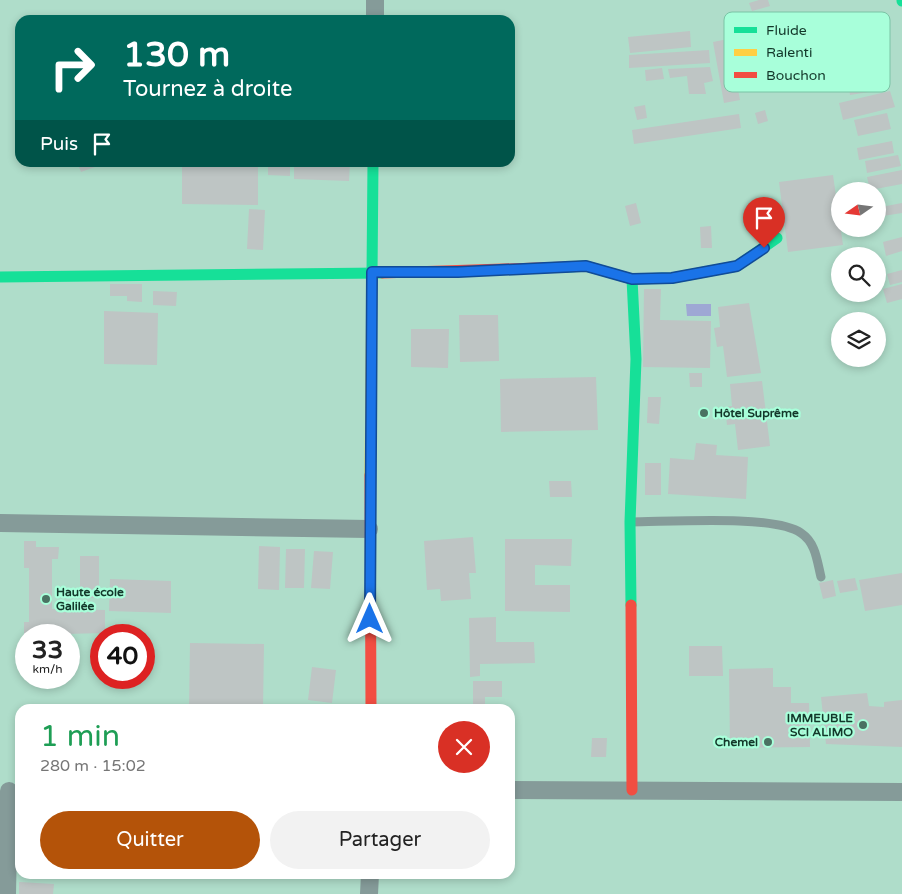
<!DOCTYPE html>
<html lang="fr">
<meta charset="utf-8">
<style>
body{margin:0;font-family:"Varela Round",sans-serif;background:#f2f2f2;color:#222;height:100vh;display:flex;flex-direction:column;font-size:19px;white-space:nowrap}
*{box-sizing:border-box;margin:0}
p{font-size:16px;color:#767676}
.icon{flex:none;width:28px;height:28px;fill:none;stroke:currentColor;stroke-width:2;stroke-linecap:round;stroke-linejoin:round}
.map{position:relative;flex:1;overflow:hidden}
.panel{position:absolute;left:15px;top:704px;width:500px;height:175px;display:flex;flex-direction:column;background:#fff;border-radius:15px;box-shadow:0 2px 8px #0003}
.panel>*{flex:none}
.banner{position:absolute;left:15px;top:15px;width:500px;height:152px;border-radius:15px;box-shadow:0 2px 8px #0003;background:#00695c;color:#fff;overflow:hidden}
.needle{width:32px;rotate:256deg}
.buttons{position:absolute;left:831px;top:182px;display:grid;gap:10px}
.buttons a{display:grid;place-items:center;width:55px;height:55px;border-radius:50%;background:#fff;box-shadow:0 2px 8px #0003;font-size:25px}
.speed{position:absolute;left:15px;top:624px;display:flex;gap:10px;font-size:25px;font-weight:700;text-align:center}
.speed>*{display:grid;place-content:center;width:65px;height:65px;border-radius:50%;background:#fff;box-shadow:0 2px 8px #0003;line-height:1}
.speed small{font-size:12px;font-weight:400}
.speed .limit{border:8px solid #d22;background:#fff;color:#111}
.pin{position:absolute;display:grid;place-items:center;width:42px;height:42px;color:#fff;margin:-51px -21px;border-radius:50% 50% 50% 0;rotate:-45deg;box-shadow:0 0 5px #0007}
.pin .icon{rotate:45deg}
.me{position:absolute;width:55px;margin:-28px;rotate:0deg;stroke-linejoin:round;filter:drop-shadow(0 0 4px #0008)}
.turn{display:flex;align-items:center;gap:18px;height:105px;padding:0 25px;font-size:22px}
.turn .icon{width:65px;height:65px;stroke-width:2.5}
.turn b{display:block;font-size:35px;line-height:42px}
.then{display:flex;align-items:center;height:48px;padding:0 25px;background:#0003;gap:10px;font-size:19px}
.round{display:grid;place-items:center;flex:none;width:52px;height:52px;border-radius:26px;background:#f2f2f2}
.headline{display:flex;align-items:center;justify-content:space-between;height:85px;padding:0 25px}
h1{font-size:30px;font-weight:600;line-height:38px;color:#1e9e55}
.primary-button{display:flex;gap:10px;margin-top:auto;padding:10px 25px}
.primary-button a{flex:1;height:58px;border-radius:30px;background:#b45309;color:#fff;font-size:20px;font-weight:600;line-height:58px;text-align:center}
.primary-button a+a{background:#f2f2f2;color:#222}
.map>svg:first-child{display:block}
</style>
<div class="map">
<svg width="902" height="894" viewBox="0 0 902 894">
<rect width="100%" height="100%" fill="#afddca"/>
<path fill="#9ea8d4" d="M686 304H711V316H687Z"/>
<path fill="#bec5c4" d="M759 0H768L770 6 752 11 749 3Z
M690 31 691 47 630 53 628 37Z
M728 39 729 44 742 42 745 60 733 62 740 100 724 103 713 42Z
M709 50 710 63 629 68V55Z
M710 67 713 81 704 83 706 94H689L687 76 670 78 668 69Z
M662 68 664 79 646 81 645 70Z
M880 76 882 90 850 95 848 82Z
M890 91 895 107 843 120 839 103Z
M645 105 647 118 637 120 634 107Z
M765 110 768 121 758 124 755 113Z
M887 113 891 129 858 136 854 120Z
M739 114 741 128 634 144 632 130Z
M892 141 894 153 859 160 857 148Z
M898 155 901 166 867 173 865 161Z
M77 162H106V163L81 172Z
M182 162H258V205L182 204Z
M268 162H290V176L268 175Z
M294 162H350L349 181 294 179Z
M902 170V184L870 190 867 177Z
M833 175 843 245 788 252 779 182Z
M636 203 641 223 630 226 625 206Z
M902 203V213L883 216 881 207Z
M249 209 265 210 263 250 247 249Z
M711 226 712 248H701L700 227Z
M902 237V251L886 256 883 242Z
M902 270V282L890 285 887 274Z
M110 284H142V302L127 301V296H110Z
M902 284V299L887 303 883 289Z
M644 289H661L660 320 711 321 710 368 643 367Z
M153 291 177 292 176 306 153 305Z
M749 303 761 373 727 377 723 346 717 347 714 328 720 327 718 307Z
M104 311 158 313 157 365 104 364Z
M459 315H498L499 361 460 362Z
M411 329H449L448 368 411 367Z
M689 373H702V387H690Z
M596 377 598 430 501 432 500 379Z
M762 381 770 446 738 450 735 424 727 425 725 407 732 406 730 384Z
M648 397H661L659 424 647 423Z
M696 443 717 445 716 455 748 457 746 499 668 494 670 458 694 460Z
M645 463H661V495H645Z
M549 481H571L572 497H550Z
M473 537 476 573H469L471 599 441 601 440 589 427 590 424 541Z
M505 539H572L571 566 535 565V585H570V612L505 611Z
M24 541H36V547H59L58 559H52V609L105 610V633L26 635V643H24V622H29V568H24Z
M259 546 280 547 279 590 258 589Z
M286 549H305L304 588H285Z
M314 551 333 552 330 589 311 588Z
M80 556H99V598H80Z
M902 573V605L865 611 859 580Z
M855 578 858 590 840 593 837 581Z
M110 579 171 581V613L109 611Z
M833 580 836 596 823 599 819 583Z
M496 617V642H534L535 663 480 664V676L470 677 469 618Z
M190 643 264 644 263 709H189Z
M689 646H722L723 676H689Z
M312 667 336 670 332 703 308 700Z
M773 668V687H791V703H809L810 747 730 748 729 669Z
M473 681H502V697H485V709H473Z
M867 693 869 706 884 707V702L902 700V747L826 744 821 697Z
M592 738H607L606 757H591Z
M14 825H20V852H14Z
M19 882 54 884 53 894H19Z"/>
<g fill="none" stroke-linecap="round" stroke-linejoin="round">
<path stroke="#859b99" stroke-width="9" d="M630 522C667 522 774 514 801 533 816 543 817 561 821 577"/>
<path stroke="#859b99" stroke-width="18" d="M375 20V0
M0 523 369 529
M510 790 902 792
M7 894 9 791
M369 894 370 874"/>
<path stroke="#16e098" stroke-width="11" d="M902 0V1
M567 267 586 266 632 279 672 278 737 266 777 238
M372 275 373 162
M0 277 382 273
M631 605 630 522 636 359 632 279"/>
<path stroke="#ffcf43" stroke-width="11" d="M370 475 372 275"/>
<path stroke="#f24e42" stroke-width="11" d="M382 273 567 267
M370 475 371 709
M631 605 632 790"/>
</g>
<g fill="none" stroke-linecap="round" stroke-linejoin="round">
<defs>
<path id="route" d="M370 619 372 272H458L586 266 632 279 672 278 737 266 764 248"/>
</defs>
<use href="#route" stroke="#114b97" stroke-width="12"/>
<use href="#route" stroke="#1a73e8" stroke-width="9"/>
</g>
<g fill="#4a7262" stroke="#a8ffda" stroke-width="2">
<circle cx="704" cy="413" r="5"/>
<circle cx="46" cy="599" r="5"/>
<circle cx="863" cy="725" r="5"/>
<circle cx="768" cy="742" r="5"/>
</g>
<g text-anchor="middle" stroke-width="4.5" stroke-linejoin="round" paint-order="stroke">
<g font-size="12" font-weight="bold" fill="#13382a" stroke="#a8ffda" text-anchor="start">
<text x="714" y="417">Hôtel Suprême</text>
<text x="56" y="596">Haute école<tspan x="56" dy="14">Galilée</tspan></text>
<text x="853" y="722" text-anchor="end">IMMEUBLE<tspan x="853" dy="14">SCI ALIMO</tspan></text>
<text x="758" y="746" text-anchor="end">Chemel</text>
</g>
</g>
<rect x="724" y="12" width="166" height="80" rx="8" fill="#a8ffda" stroke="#7bc3a5" stroke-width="1"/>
<rect x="734" y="27" width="23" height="6" fill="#16e098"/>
<rect x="734" y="49" width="23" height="7" fill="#ffcf43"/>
<rect x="734" y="72" width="23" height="6" fill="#f24e42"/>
<g font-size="14" fill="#13382a">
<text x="766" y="35">Fluide</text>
<text x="766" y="57">Ralenti</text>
<text x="766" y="80">Bouchon</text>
</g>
</svg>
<div class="buttons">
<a><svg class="needle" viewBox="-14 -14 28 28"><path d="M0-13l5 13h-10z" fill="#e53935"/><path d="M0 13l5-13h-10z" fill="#767676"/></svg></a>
<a><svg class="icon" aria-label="search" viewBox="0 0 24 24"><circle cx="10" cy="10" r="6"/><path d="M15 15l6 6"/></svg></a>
<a><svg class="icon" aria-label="layers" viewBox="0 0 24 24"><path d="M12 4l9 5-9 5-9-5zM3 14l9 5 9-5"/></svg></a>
</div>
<div class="speed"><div>33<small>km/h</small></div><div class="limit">40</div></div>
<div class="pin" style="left:764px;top:248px;background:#d93025"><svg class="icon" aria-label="arrive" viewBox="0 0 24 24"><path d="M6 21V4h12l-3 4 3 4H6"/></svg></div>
<svg class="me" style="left:370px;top:619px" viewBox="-20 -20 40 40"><path d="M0-17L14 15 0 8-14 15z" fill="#1a73e8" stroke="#fff" stroke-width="4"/></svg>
<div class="banner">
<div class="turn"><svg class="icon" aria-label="right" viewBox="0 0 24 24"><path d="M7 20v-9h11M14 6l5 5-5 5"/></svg><div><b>130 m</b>Tournez à droite</div></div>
<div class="then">Puis<svg class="icon" aria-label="arrive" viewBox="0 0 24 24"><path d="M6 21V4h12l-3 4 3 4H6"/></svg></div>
</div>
<section class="panel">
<div class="headline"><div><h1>1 min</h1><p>280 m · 15:02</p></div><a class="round" style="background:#d93025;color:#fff"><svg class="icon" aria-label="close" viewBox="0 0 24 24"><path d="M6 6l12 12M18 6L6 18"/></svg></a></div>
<div class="primary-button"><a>Quitter</a><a>Partager</a></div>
</section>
</div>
